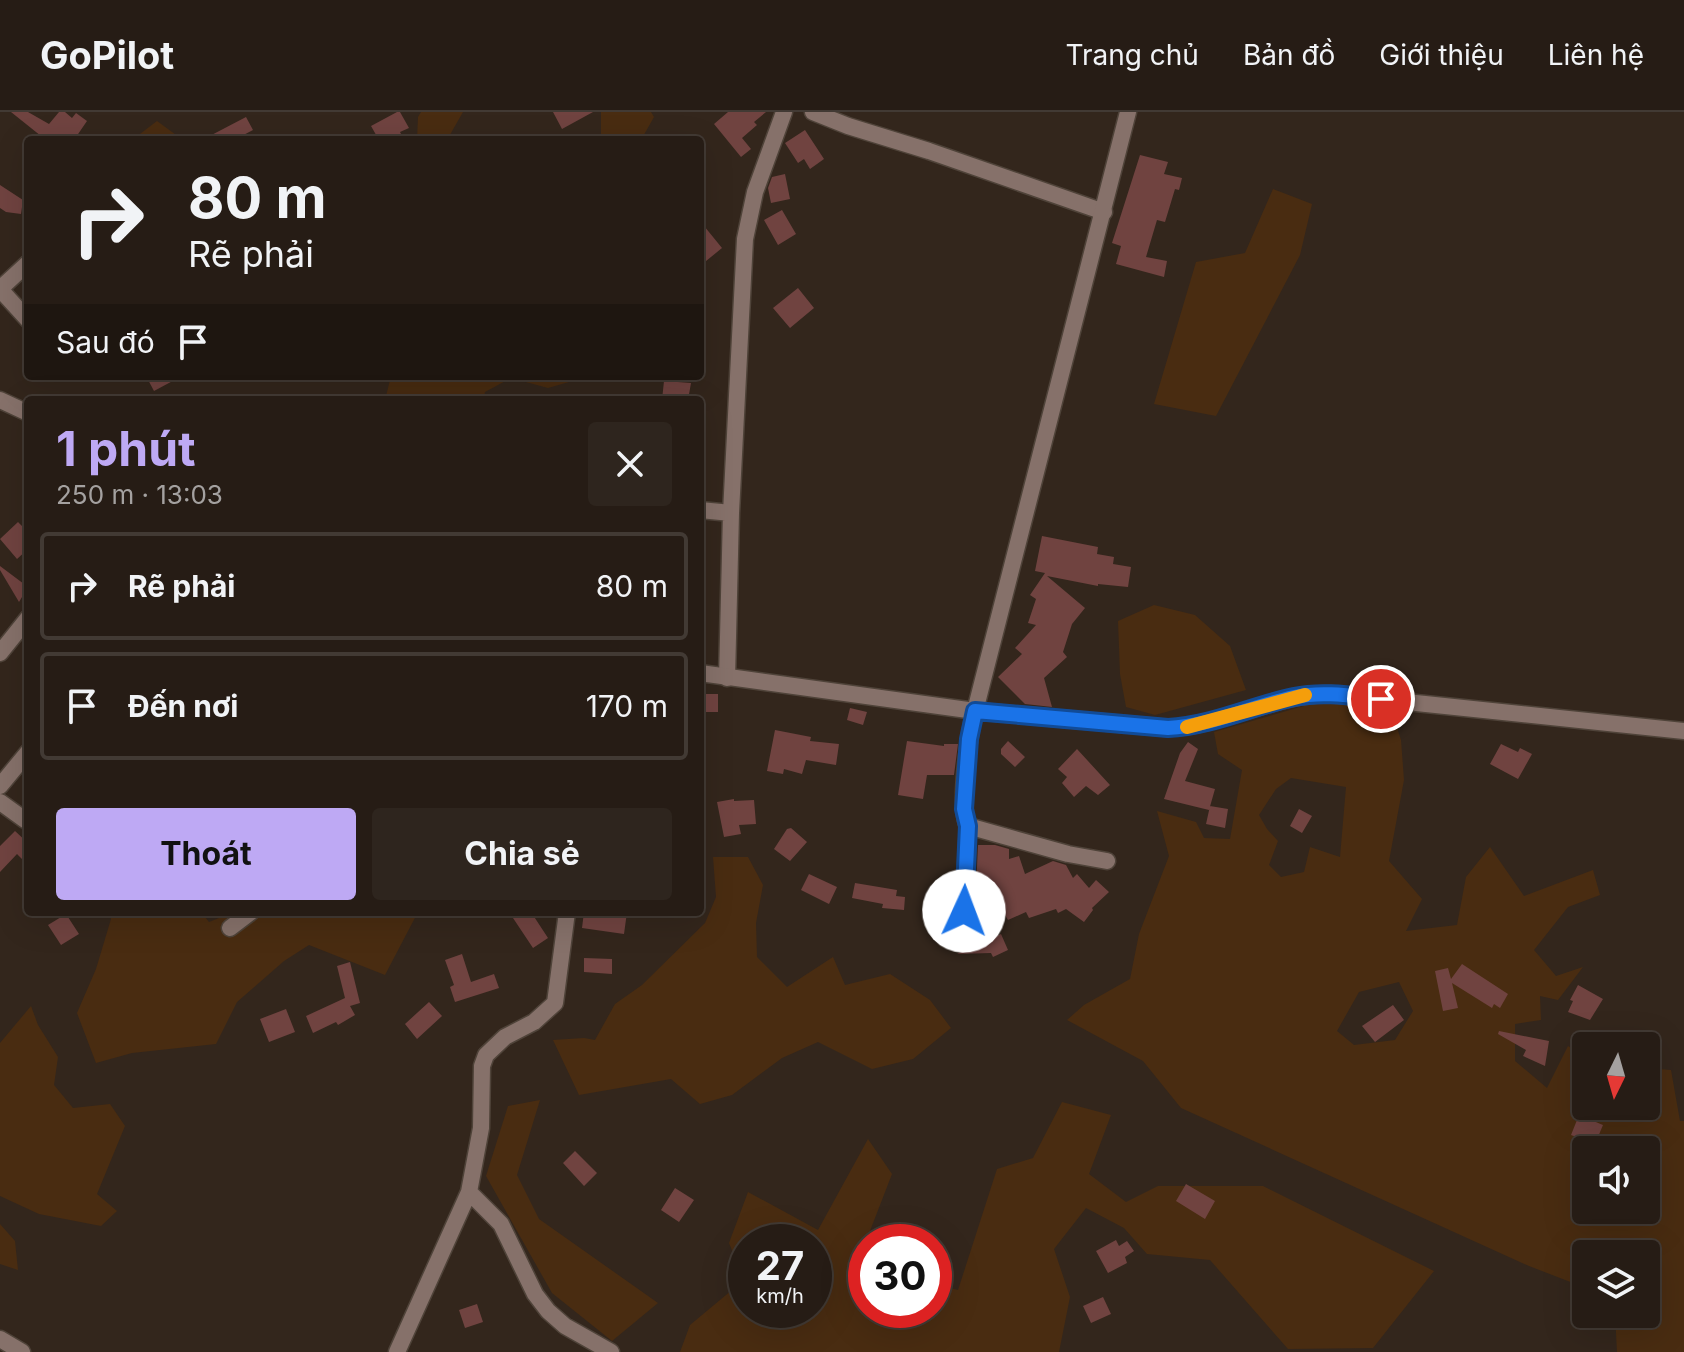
<!DOCTYPE html>
<html lang="vi">
<meta charset="utf-8">
<style>
body{margin:0;font-family:Inter,sans-serif;background:#2e251e;color:#f1f3f6;height:100vh;display:flex;flex-direction:column;font-size:30px;white-space:nowrap}
*{box-sizing:border-box;margin:0}
p{font-size:26px;color:#a4a1a0}
.icon{flex:none;width:44px;height:44px;fill:none;stroke:currentColor;stroke-width:2;stroke-linecap:round;stroke-linejoin:round}
.map{position:relative;flex:1;overflow:hidden}
.panel{position:absolute;left:24px;top:284px;width:680px;height:520px;display:flex;flex-direction:column;background:#261c15;border-radius:8px;box-shadow:0 8px 32px #0002,0 0 0 2px #423a34}
.panel>*{flex:none}
.hud{position:absolute;left:24px;top:24px;width:680px;height:244px;border-radius:8px;box-shadow:0 8px 32px #0002,0 0 0 2px #423a34;background:#261c15;color:#f1f3f6;overflow:hidden}
.needle{width:52px;rotate:185deg}
.controls{position:absolute;left:1572px;top:920px;display:grid;gap:16px}
.controls a{display:grid;place-items:center;width:88px;height:88px;border-radius:8px;background:#261c15;box-shadow:0 8px 32px #0002,0 0 0 2px #423a34;font-size:40px}
.speed{position:absolute;left:728px;top:1112px;display:flex;gap:16px;font-size:40px;font-weight:700;text-align:center}
.speed>*{display:grid;place-content:center;width:104px;height:104px;border-radius:50%;background:#261c15;box-shadow:0 8px 32px #0002,0 0 0 2px #423a34;line-height:1}
.speed small{font-size:20px;font-weight:400}
.speed .limit{border:12px solid #d22;background:#fff;color:#111}
.pin{position:absolute;display:grid;place-items:center;width:68px;height:68px;color:#fff;margin:-34px;border:4px solid #fff;border-radius:50%;box-shadow:0 2px 8px #0007}
.me{position:absolute;width:88px;margin:-44px;rotate:2deg;stroke-linejoin:round;filter:drop-shadow(0 0 6px #0008)}
.turn{display:flex;align-items:center;gap:28px;height:168px;padding:0 32px;font-size:36px}
.turn .icon{width:104px;height:104px;stroke-width:2.5}
.turn b{display:block;font-size:56px;line-height:68px}
.then{display:flex;align-items:center;height:76px;padding:0 32px;background:#0003;gap:16px;font-size:30px}
.round{display:grid;place-items:center;flex:none;width:84px;height:84px;border-radius:8px;background:#2e251e}
.overview{display:flex;align-items:center;justify-content:space-between;height:136px;padding:0 32px}
h1{font-size:48px;font-weight:700;line-height:60px;color:#bea9f4}
.action{display:flex;gap:16px;margin-top:auto;padding:16px 32px}
.action a{flex:1;height:92px;border-radius:8px;background:#bea9f4;color:#111;font-size:32px;font-weight:700;line-height:92px;text-align:center}
.action a+a{background:#2e251e;color:#f1f3f6}
ul{padding:0;list-style:none}
li{display:flex;align-items:center;gap:24px;height:108px;margin:0 16px 12px;padding:0 16px;border:4px solid #423a34;border-radius:8px}
li div{flex:1}
li b{display:block;font-size:30px}
li em{font-style:normal}
header{display:flex;align-items:center;gap:48px;box-sizing:border-box;height:112px;padding:0 40px;background:#261c15;border-bottom:2px solid #423a34}
header strong{font-size:38px}
nav{display:flex;gap:44px;margin-inline-start:auto;font-size:28px}
.map>svg:first-child{display:block}
</style>
<header>
<strong>GoPilot</strong>
<nav><a>Trang chủ</a><a>Bản đồ</a><a>Giới thiệu</a><a>Liên hệ</a></nav>
</header>
<div class="map">
<svg width="1684" height="1240" viewBox="0 0 1684 1240">
<rect width="100%" height="100%" fill="#33261c"/>
<path fill="#492c11" fill-rule="evenodd" d="M421 0H463L447 28H417L418 5Z
M601 0H651L654 5 641 28H601Z
M157 9 183 28H138L136 25Z
M1273 77 1312 92 1300 143 1216 304 1154 292 1196 150 1245 141Z
M391 264H590L548 276 511 266 485 280 483 288H385Z
M1154 493 1195 503 1230 534 1246 578 1155 603 1126 595 1120 562 1118 509Z
M1321 589 1392 600 1401 628 1404 668 1389 749 1422 787 1406 819 1457 813 1466 765 1490 735 1524 784 1593 758 1600 783 1568 795 1534 838 1556 864 1583 855 1558 888 1540 884 1541 908 1515 912V949L1547 976 1568 934 1586 946V994H1646V956L1671 958 1680 1009H1684V1240H1617L1615 1202H1646V1142H1586V1176L1529 1154 1181 996 1143 949 1067 908 1084 893 1130 867 1139 822 1169 744 1157 699 1196 710 1204 726 1230 727 1242 658 1218 642 1214 620ZM1291 666 1346 675 1340 745 1310 735 1304 760 1281 765 1269 753 1278 729 1267 717 1259 703 1276 677ZM1399 870 1413 899 1395 928 1354 933 1337 919 1359 880ZM1586 1038H1646V1098H1586Z
M713 745H748L763 773 756 811 757 845 787 875 833 845 845 873 890 862 930 888 951 916 913 947 872 957 818 930 782 946 732 983 700 992 671 967 579 983 553 928 584 926 595 928 615 892 642 873 705 811 716 785Z
M108 800H201L209 810 234 800H316L325 803 334 800H418L385 863 309 833 284 849 237 890 216 932 132 941 96 951 77 901 96 857 111 807Z
M31 894 38 913 58 945 54 973 73 996 110 992 125 1014 97 1082 117 1099 101 1114 39 1102 0 1084V931Z
M540 988 517 1063 539 1107 658 1191 612 1229 552 1181 486 1064 508 994Z
M1062 990 1111 1003 1089 1062 1126 1090 1158 1074H1263L1434 1159 1373 1236 1288 1237 1210 1148 1147 1142 1124 1116 1086 1096 1054 1137 1070 1185 1059 1240H680L690 1213 744 1168 729 1131 748 1080 818 1118 868 1027 892 1062 863 1137 866 1139V1198H934V1172L958 1178 997 1057 1033 1046ZM746 1130H814V1198H746Z
M0 1112 15 1129 18 1158 0 1152Z"/>
<path fill="#704340" d="M11 0H28L49 12 59 0H65L72 6 76 1 87 9 74 28H46Z
M397 0H400L409 16 400 20 404 28H379L371 14Z
M553 0H593L562 17Z
M728 0H766L754 10 757 13 742 26 751 37 741 45 714 12Z
M246 5 253 18 234 28H202Z
M805 18 824 47 810 57 804 47 798 51 785 31Z
M1140 43 1168 50 1164 62 1182 66 1179 78 1175 77 1165 110 1157 108 1146 145 1167 149 1164 165 1116 152 1121 134 1112 131Z
M785 62 790 87 771 91 768 76 772 65Z
M0 73 23 88 21 102 6 100 0 96Z
M782 98 796 122 778 133 764 108Z
M700 109 722 136 700 154Z
M798 176 814 196 790 216 773 196Z
M146 264H182L154 279Z
M664 269 691 271 688 288H662Z
M18 410 28 420V437L17 447 0 427Z
M1042 424 1098 435 1097 442 1114 445 1113 452 1131 455 1128 475 1098 472V474L1047 464 1085 496 1072 512 1063 540 1067 545 1044 566 1052 595 1025 592 998 565 1022 542 1015 536 1036 513 1028 511 1036 487 1030 483 1045 461 1035 459Z
M0 454 28 475 19 490 0 458Z
M700 582H718V600H700Z
M850 596 867 600 863 613 847 608Z
M775 618 811 625 810 629 839 632 836 653 806 648 802 662 784 657 783 662 767 659Z
M907 629 944 634V632H958L954 663H927L923 687 898 683Z
M1008 629 1025 645 1015 655 1001 642V637Z
M1188 630 1198 637 1185 669 1215 677 1209 698 1164 687 1180 641Z
M1501 632 1518 640 1520 636 1532 642 1518 667 1490 652Z
M1077 637 1110 673 1098 683 1086 674 1074 685 1062 671 1067 665 1058 657Z
M734 687V689L754 688 756 712 739 713 741 722 724 725 717 690Z
M1210 694 1228 697 1225 716 1206 712Z
M1299 697 1312 704 1302 721 1290 714Z
M791 716 807 730 790 749 774 737 787 717Z
M15 719 28 731V753L17 742 0 760V734Z
M978 733H995L1009 737V747L1019 744 1025 762 1053 749 1066 753 1073 766 1077 762 1089 776 1096 768 1109 780 1092 796 1093 798 1084 810 1066 797 1058 801 1056 797 1029 806 1026 800 1008 808 997 790 993 791 988 774 976 777Z
M809 762 837 775 829 792 801 778Z
M855 771 897 778 896 784 905 785 904 798 882 796 883 792 852 786Z
M509 800H531L548 826 533 836Z
M584 800H627L624 822 582 816Z
M66 802 79 822 61 833 48 813Z
M959 817H975L976 833 1001 822 1008 838 993 845 991 841 957 842 961 840Z
M462 842 471 870 494 862 499 876 455 890 450 875 454 873 445 848Z
M584 846 612 847V862L584 860Z
M350 850 360 891 350 894 355 903 338 913 336 910 313 921 306 904 345 886 337 854Z
M1462 852 1508 882 1500 896 1494 892 1492 896 1452 871 1458 896 1443 899 1435 859 1448 856 1451 867Z
M1578 873 1603 887 1590 908 1568 900 1573 889 1570 888Z
M429 890 442 904 417 927 405 912Z
M1393 893 1404 908 1375 930 1362 914Z
M286 897 295 920 269 930 260 907Z
M1499 919 1549 929 1545 954 1523 944 1526 938 1498 922Z
M1579 1003 1603 1013 1595 1032 1571 1023Z
M575 1039 597 1061 584 1074 563 1051Z
M1186 1072 1215 1089 1205 1107 1176 1089Z
M675 1076 694 1088 679 1110 661 1098Z
M1116 1128 1119 1134 1127 1129 1134 1139 1125 1145 1127 1151 1108 1161 1096 1139Z
M1103 1185 1111 1202 1091 1211 1083 1194Z
M477 1192 483 1210 465 1216 459 1198Z"/>
<g fill="none" stroke-linecap="round" stroke-linejoin="round">
<defs>
<path id="minor" d="M813 0 848 14 929 39 1104 100
M0 177 28 208
M0 177 28 151
M700 398 731 401
M0 541 28 506
M727 566 731 401 745 127 755 80 784 0
M975 599C969 621 958 696 968 714L1068 742 1107 749
M0 674 28 640
M0 690 25 708
M968 714 964 799 995 805
M230 816 251 800
M469 1080 501 1112 535 1182 548 1199 565 1214 611 1240
M0 1227 22 1240
M397 1240 469 1080 481 1016 482 954 486 943 505 925 534 910 555 891 567 800"/>
<path id="tertiary" d="M0 288 28 301
M700 561 975 599 1168 616C1224 613 1274 582 1330 582L1684 619
M975 599 1128 0"/>
</defs>
<use href="#minor" stroke="#4f4339" stroke-width="19"/>
<use href="#tertiary" stroke="#4f4339" stroke-width="19"/>
<use href="#minor" stroke="#86716a" stroke-width="16"/>
<use href="#tertiary" stroke="#86716a" stroke-width="16"/>
</g>
<g fill="none" stroke-linecap="round" stroke-linejoin="round">
<defs>
<path id="route" d="M964 799 968 714 964 697 969 627 975 599 1168 616C1211 614 1252 594 1294 585 1323 579 1352 584 1381 587"/>
</defs>
<use href="#route" stroke="#114b97" stroke-width="20"/>
<use href="#route" stroke="#1a73e8" stroke-width="14"/>
<path stroke="#f59e0b" stroke-width="14" d="M1187 615 1305 583"/>
</g>
</svg>
<div class="controls">
<a><svg class="needle" viewBox="-14 -14 28 28"><path d="M0-13l5 13h-10z" fill="#e53935"/><path d="M0 13l5-13h-10z" fill="#a4a1a0"/></svg></a>
<a><svg class="icon" aria-label="sound" viewBox="0 0 24 24"><path d="M4 9h4l5-4v14l-5-4H4zM17 9q2 3 0 6"/></svg></a>
<a><svg class="icon" aria-label="layers" viewBox="0 0 24 24"><path d="M12 4l9 5-9 5-9-5zM3 14l9 5 9-5"/></svg></a>
</div>
<div class="speed"><div>27<small>km/h</small></div><div class="limit">30</div></div>
<div class="pin" style="left:1381px;top:587px;background:#d93025"><svg class="icon" aria-label="arrive" viewBox="0 0 24 24"><path d="M6 21V4h12l-3 4 3 4H6"/></svg></div>
<svg class="me" style="left:964px;top:799px" viewBox="-20 -20 40 40"><circle r="19" fill="#fff"/><path d="M0-13L10 11 0 6-10 11z" fill="#1a73e8"/></svg>
<div class="hud">
<div class="turn"><svg class="icon" aria-label="right" viewBox="0 0 24 24"><path d="M7 20v-9h11M14 6l5 5-5 5"/></svg><div><b>80 m</b>Rẽ phải</div></div>
<div class="then">Sau đó<svg class="icon" aria-label="arrive" viewBox="0 0 24 24"><path d="M6 21V4h12l-3 4 3 4H6"/></svg></div>
</div>
<section class="panel">
<div class="overview"><div><h1>1 phút</h1><p>250 m · 13:03</p></div><a class="round"><svg class="icon" aria-label="close" viewBox="0 0 24 24"><path d="M6 6l12 12M18 6L6 18"/></svg></a></div>
<ul>
<li><svg class="icon" aria-label="right" viewBox="0 0 24 24"><path d="M7 20v-9h11M14 6l5 5-5 5"/></svg><div><b>Rẽ phải</b></div><em>80 m</em></li>
<li><svg class="icon" aria-label="arrive" viewBox="0 0 24 24"><path d="M6 21V4h12l-3 4 3 4H6"/></svg><div><b>Đến nơi</b></div><em>170 m</em></li>
</ul>
<div class="action"><a>Thoát</a><a>Chia sẻ</a></div>
</section>
</div>
